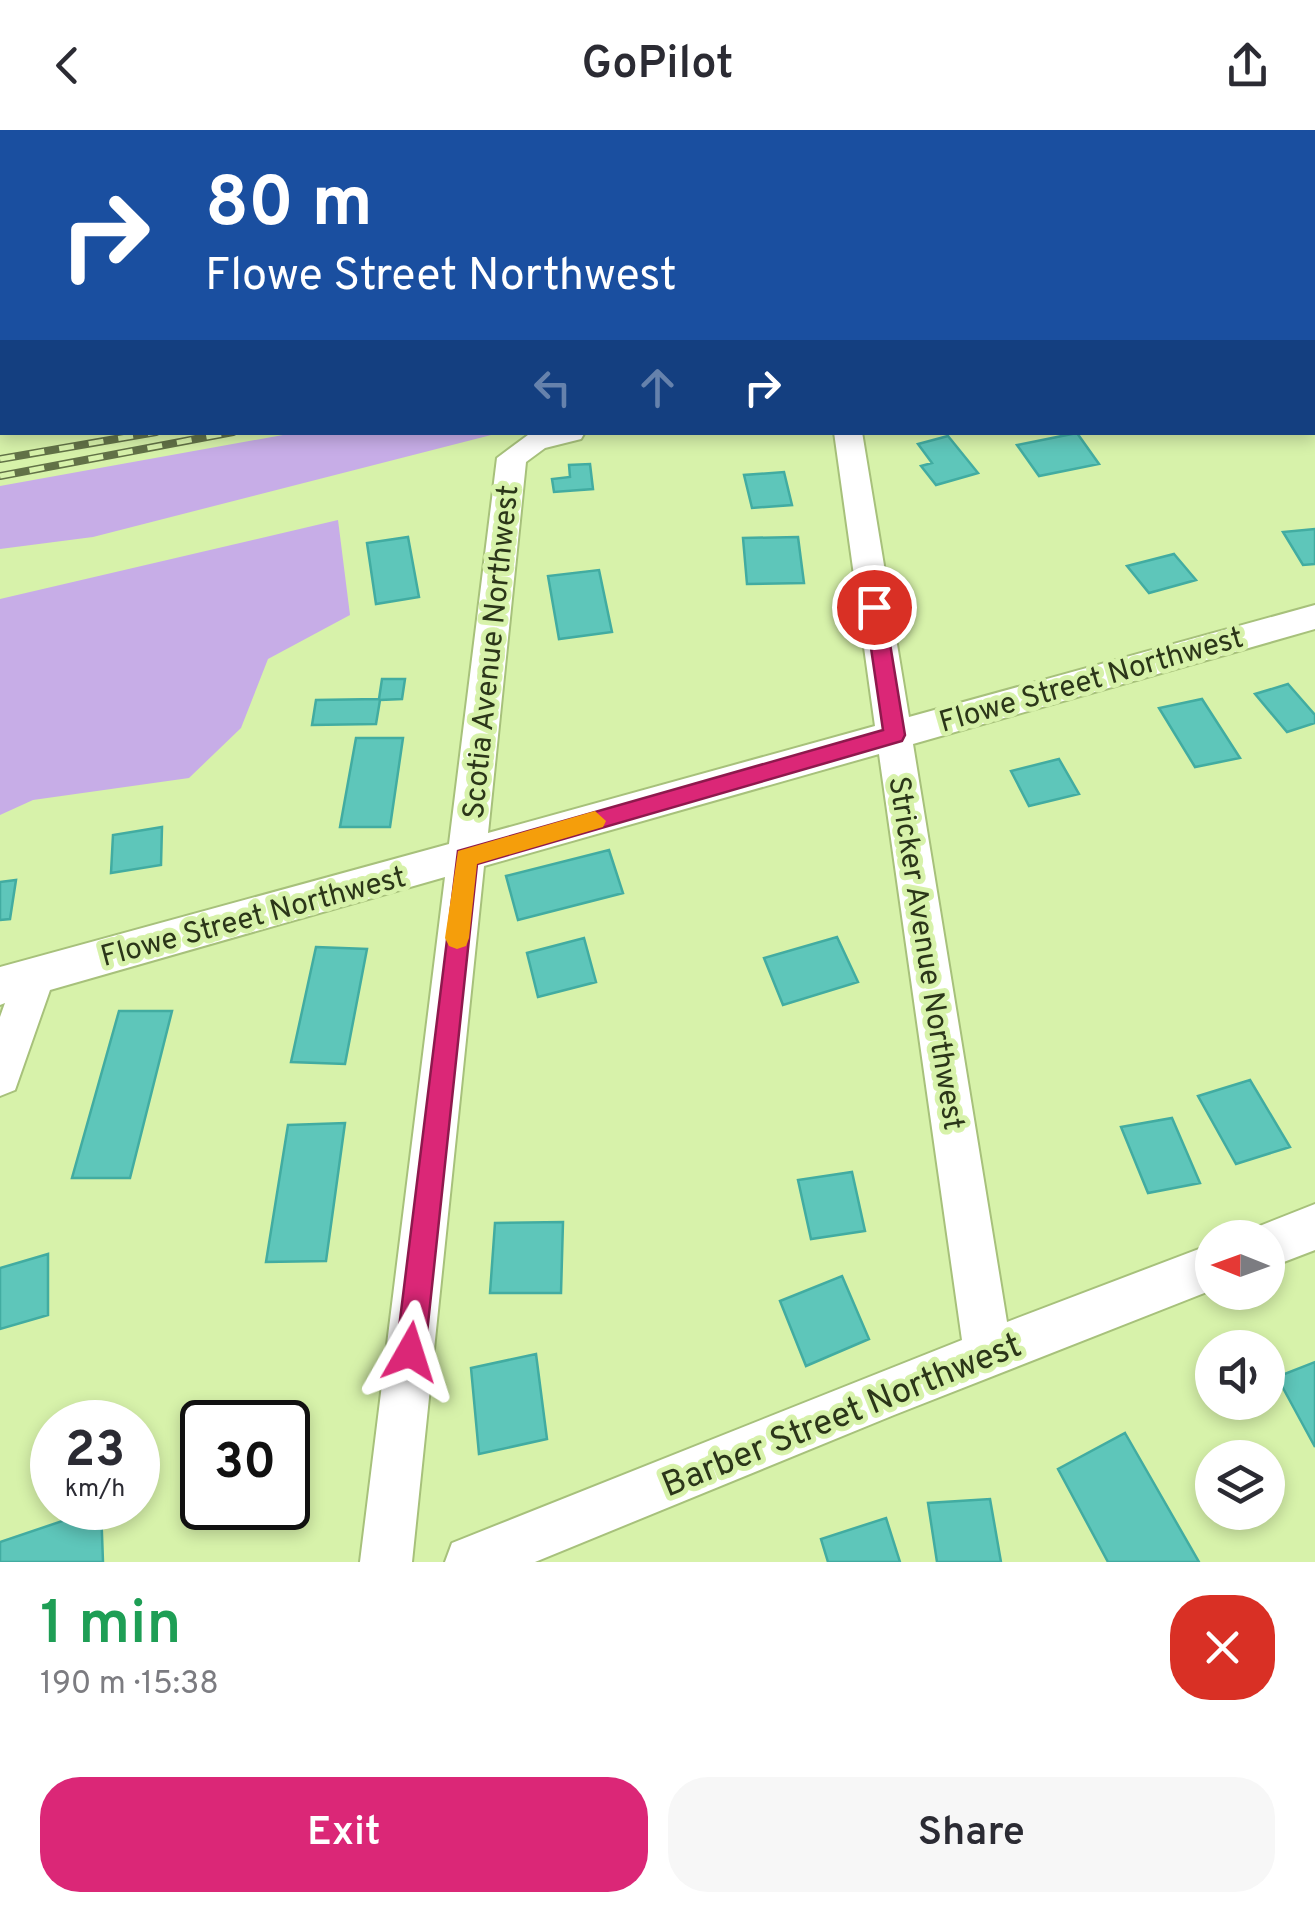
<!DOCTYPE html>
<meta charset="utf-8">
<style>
body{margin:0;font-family:Overpass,sans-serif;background:#f7f7f7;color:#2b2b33;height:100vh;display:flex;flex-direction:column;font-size:38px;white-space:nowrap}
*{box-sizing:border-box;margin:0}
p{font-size:32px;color:#7c7c81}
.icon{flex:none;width:55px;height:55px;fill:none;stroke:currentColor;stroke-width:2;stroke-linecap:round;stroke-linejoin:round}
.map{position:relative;height:1432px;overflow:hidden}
.details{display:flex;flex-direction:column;background:#fff;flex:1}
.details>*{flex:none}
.hud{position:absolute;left:0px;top:0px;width:1315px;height:305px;box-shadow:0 5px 15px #0003;background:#1a4fa0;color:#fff;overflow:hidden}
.needle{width:65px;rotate:271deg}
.fabs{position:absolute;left:1195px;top:1090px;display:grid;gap:20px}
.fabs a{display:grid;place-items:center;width:90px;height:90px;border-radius:50%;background:#fff;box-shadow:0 5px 15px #0003;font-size:50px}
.speed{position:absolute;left:30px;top:1270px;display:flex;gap:20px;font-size:50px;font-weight:700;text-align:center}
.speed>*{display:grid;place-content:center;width:130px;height:130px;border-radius:50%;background:#fff;box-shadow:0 5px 15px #0003;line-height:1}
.speed small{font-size:25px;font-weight:400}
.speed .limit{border:5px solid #111;border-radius:15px;background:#fff;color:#111}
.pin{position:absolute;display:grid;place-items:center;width:85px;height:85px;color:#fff;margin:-42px;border:5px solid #fff;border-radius:50%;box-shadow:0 2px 10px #0007}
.me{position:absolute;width:110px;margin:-55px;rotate:6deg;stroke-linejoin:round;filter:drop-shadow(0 0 8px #0008)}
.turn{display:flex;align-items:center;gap:35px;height:210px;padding:0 40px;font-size:45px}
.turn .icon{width:130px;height:130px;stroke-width:2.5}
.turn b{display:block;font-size:70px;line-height:85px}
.lanes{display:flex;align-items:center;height:95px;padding:0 40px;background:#0003;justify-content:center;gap:50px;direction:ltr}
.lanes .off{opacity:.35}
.round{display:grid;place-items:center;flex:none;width:105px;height:105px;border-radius:40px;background:#f7f7f7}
.headline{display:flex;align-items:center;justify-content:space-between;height:170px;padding:0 40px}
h1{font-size:60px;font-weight:600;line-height:75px;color:#1e9e55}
.action{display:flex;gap:20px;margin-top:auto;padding:20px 40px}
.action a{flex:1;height:115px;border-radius:40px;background:#db2777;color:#fff;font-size:40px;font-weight:600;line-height:115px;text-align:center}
.action a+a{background:#f7f7f7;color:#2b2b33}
header{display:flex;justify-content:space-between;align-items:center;height:130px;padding:0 40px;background:#fff;font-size:45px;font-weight:600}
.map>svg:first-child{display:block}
</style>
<header><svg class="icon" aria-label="back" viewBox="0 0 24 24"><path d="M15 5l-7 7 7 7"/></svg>GoPilot<svg class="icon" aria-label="share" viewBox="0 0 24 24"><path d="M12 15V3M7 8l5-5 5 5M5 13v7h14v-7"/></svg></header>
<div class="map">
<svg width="1315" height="1432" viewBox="0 0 1315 1432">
<rect width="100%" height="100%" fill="#d7f2aa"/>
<path fill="#c7ade7" d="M294 303H499L93 407 0 419V356Z
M338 390 350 485 268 529 241 598 189 648 33 670 0 685V469Z"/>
<path fill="#5ec6ba" stroke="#42aca1" stroke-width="2.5" d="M1077 303 1099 334 1039 346 1017 315Z
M948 306 978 343 936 355 921 336 932 333 918 314Z
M590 334 593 359 554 362 552 349 570 347 569 335Z
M784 342 792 375 752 378 744 345Z
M1315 399V434L1303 435 1283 402Z
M408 407 419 467 376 474 367 413Z
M798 407 804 453 747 454 743 408Z
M1174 424 1196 450 1149 463 1127 436Z
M599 440 612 502 559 509 548 446Z
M382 549H405L402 569 380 570 376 594 312 595 316 570 379 569Z
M1288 554 1315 585V593L1287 602 1255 564Z
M1202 569 1240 628 1195 637 1159 578Z
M356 608H403L390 697H340Z
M1059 629 1079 664 1029 676 1011 641Z
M162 697 161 735 111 743 113 705Z
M609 720 623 763 518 790 506 746Z
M16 750 10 789 0 790V752Z
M837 807 858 852 783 875 764 828Z
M584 808 596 852 538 867 527 823Z
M316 817 367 819 345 934 291 932Z
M119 881H172L130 1048H72Z
M1250 950 1290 1017 1236 1034 1198 966Z
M1172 988 1200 1053 1148 1063 1121 997Z
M345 993 326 1131 266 1132 288 995Z
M852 1042 865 1101 811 1109 798 1050Z
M563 1092 561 1163H490L495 1093Z
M48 1124V1185L0 1199V1138Z
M842 1146 869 1209 806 1236 780 1171Z
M536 1224 547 1309 479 1324 471 1238Z
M1315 1232V1317L1277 1247Z
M1125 1303 1199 1432H1108L1058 1339Z
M990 1369 1001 1432H937L928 1373Z
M101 1378 103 1432H0V1412Z
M886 1388 900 1432H828L821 1409Z"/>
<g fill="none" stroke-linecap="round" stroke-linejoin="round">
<defs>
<path id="minor" d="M306 0H328L329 2H307Z
M1046 0H1069L1070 2H1048Z
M0 58H2V72H0Z
M1312 170 1315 171V188L1312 187Z
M532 302H585L581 309 545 318 526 332 488 703 875 596 834 302H862L909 587 1315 475V499L913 614 1007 1192 1212 1114V1160L894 1285 535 1432H445L452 1413 962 1210 879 624 484 736 412 1432H360L445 747 50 860 15 960 0 966V887L5 873 0 875V837L449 714 497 328Z
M1315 1074V1120L1268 1138V1108H1248L1252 1099Z"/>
</defs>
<use href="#minor" stroke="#a7c17b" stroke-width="4"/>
<use href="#minor" fill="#fff" fill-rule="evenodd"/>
<defs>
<path id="rail" d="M0 329 156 302
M0 346 233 302"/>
</defs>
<use href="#rail" stroke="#627247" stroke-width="8"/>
<use href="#rail" stroke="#d7f2aa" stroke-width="5" stroke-dasharray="15" stroke-linecap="butt"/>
</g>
<path fill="#db2777" stroke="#8e194d" stroke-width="2.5" d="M874 470 884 477 905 605 902 611 477 734 425 1222 421 1232 410 1237 400 1232 396 1222 458 721 883 600 865 477Z"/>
<path fill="#f59e0b" d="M595 681 606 691 603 697 477 734 469 808 466 816 457 819 449 816 445 808 458 721Z"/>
<g text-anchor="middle" stroke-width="10" stroke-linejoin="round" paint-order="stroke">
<g font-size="30" fill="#2b3619" stroke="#d7f2aa">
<text transform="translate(490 522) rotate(-84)" y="10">Scotia Avenue Northwest</text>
<text transform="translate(1091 549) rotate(-16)" y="10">Flowe Street Northwest</text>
<text transform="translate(253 786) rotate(-15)" y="10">Flowe Street Northwest</text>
<text transform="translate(927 823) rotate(81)" y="10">Stricker Avenue Northwest</text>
</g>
<g font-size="35" fill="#2b3619" stroke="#d7f2aa">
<text transform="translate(841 1284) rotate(-22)" y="12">Barber Street Northwest</text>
</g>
</g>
</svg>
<div class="fabs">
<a><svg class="needle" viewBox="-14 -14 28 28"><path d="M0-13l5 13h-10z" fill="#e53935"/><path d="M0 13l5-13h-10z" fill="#7c7c81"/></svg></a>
<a><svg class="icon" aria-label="sound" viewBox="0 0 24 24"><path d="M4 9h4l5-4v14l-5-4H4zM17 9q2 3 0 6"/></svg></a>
<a><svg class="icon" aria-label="layers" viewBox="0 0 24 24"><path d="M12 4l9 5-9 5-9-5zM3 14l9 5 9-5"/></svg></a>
</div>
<div class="speed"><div>23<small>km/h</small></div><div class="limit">30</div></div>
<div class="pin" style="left:874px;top:477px;background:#d93025"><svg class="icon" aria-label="arrive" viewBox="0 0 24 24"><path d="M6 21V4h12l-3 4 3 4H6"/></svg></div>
<svg class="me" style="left:410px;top:1222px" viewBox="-20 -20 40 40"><path d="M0-17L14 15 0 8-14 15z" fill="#db2777" stroke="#fff" stroke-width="4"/></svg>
<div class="hud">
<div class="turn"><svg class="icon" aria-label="right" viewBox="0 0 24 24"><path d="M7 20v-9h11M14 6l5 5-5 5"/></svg><div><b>80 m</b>Flowe Street Northwest</div></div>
<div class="lanes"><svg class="icon off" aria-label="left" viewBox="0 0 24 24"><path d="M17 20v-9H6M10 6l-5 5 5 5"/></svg><svg class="icon off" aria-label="ahead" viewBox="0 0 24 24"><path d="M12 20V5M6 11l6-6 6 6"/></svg><svg class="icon" aria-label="right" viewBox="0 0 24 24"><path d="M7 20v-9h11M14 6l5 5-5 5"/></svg></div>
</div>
</div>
<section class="details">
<div class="headline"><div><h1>1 min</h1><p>190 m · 15:38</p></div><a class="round" style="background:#d93025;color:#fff"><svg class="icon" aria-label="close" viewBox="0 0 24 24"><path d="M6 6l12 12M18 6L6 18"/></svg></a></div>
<div class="action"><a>Exit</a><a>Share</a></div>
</section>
